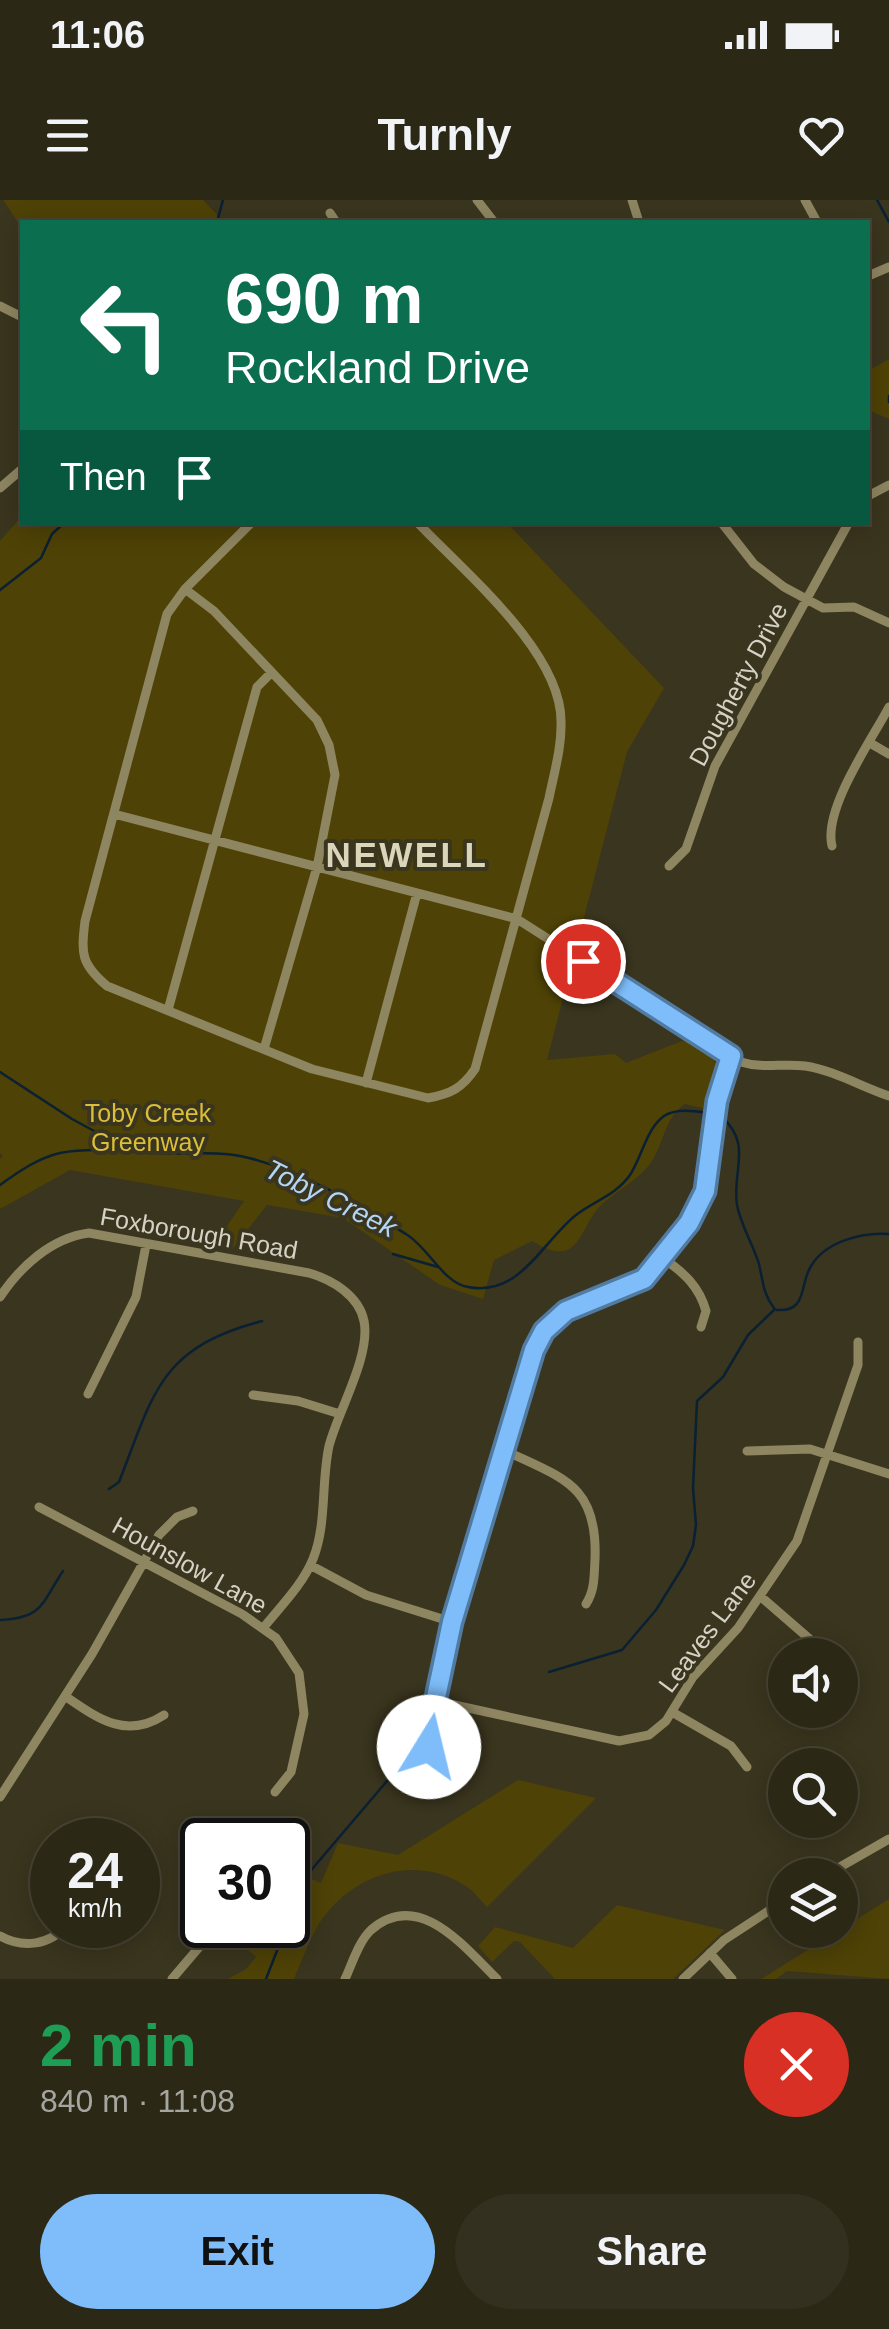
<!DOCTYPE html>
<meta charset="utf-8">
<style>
body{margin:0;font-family:Helvetica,sans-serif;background:#34301f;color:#f1f3f6;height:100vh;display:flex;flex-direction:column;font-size:38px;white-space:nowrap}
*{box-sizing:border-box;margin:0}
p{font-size:32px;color:#a6a6a1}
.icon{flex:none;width:55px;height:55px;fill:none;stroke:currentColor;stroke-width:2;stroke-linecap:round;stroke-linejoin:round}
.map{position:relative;height:1779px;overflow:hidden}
.panel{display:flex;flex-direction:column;background:#2c2816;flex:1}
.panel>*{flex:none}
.guide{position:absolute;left:20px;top:20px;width:850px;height:305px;border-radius:0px;box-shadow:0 5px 25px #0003,0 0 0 2px #484435;background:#0b6e4f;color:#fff;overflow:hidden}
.fabs{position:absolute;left:768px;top:1438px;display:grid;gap:20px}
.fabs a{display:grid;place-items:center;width:90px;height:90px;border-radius:50%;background:#2c2816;box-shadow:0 5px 25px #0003,0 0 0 2px #484435;font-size:50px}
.speed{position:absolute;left:30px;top:1618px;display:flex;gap:20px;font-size:50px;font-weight:700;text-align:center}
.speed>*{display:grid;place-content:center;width:130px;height:130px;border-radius:50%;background:#2c2816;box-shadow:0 5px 25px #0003,0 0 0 2px #484435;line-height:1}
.speed small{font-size:25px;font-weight:400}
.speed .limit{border:5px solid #111;border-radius:15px;background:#fff;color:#111}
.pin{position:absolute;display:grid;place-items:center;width:85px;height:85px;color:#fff;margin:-42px;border:5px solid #fff;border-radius:50%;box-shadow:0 2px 10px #0007}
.me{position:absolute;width:110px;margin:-55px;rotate:9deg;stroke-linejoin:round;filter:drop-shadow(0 0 8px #0008)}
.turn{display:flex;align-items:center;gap:35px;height:210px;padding:0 40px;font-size:45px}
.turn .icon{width:130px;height:130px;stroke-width:2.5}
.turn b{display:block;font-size:70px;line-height:85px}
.then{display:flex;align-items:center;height:95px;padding:0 40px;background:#0003;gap:20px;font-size:38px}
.round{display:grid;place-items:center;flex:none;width:105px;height:105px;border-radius:52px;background:#34301f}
.summary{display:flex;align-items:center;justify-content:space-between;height:170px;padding:0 40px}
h1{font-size:60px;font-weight:700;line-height:75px;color:#1e9e55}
.cta{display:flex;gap:20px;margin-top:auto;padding:20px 40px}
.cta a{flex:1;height:115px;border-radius:60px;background:#7ebdf9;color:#111;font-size:40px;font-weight:700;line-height:115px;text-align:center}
.cta a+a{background:#34301f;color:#f1f3f6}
.status{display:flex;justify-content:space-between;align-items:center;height:70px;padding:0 50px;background:#2c2816;direction:ltr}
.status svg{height:28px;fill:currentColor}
header{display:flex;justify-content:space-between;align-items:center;height:130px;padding:0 40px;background:#2c2816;font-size:45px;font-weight:700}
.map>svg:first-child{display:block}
</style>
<div class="status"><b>11:06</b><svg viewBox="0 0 49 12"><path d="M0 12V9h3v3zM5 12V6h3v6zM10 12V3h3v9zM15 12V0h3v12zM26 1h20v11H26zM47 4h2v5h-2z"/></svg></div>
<header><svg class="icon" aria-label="menu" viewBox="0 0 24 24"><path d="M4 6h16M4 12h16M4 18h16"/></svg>Turnly<svg class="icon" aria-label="heart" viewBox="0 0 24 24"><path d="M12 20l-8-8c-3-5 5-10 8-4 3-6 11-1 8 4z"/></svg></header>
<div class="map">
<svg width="889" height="1779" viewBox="0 0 889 1779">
<rect width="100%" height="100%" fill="#3a351e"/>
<path fill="#4e4206" d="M3 0H203L224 22H22V28Z
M889 159V219L868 210V171Z
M22 316V322L507 323 664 488 627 552 547 860 615 854 626 863 687 839C729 865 717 863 706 909L685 904C664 917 664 945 650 964 638 980 616 991 601 1005 578 1028 581 1071 532 1041L494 1060 483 1099 440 1085 343 1018 267 1005 231 1051 212 1048 244 1001 70 970 0 1009V958L3 957 0 953V341Z
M518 1580 596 1598 487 1707C480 1700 473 1690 464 1685 411 1652 346 1677 316 1729 308 1744 301 1762 294 1779H228L246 1769 256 1757 234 1737 240 1725H288V1669L321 1683 338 1643 398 1655Z
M889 1699V1779L787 1771 776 1779H761Z
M617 1705 725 1730 673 1779H555L520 1742 514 1741 492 1762 478 1746 495 1727 573 1748Z"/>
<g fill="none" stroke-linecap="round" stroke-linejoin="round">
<path stroke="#0a2033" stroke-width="2.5" d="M877 0 889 22
M217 22 223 0
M889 196V202
M0 390 41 358 52 334 65 322
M0 872 72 919 131 951
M721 916C753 945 732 968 737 1005 741 1026 753 1044 759 1064 763 1081 763 1094 774 1108
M0 985C18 972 38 958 60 953 93 947 126 952 158 953 188 955 221 950 249 958 304 972 358 1005 406 1034 429 1048 443 1083 468 1087 520 1097 542 1042 576 1015 594 1001 616 995 630 975 642 957 646 929 664 916 676 908 695 911 709 913
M393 1054 438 1067
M777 1110C808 1112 799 1085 811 1066 826 1041 863 1032 889 1034
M109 1289 119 1282C154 1193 159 1148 262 1121
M0 1420C44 1418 42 1402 63 1371
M549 1472 622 1450 656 1410 684 1365 693 1346 696 1325 693 1288 697 1201 723 1177 748 1135 775 1109
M288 1724 307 1675 387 1581
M266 1779 287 1725"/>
<path stroke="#8e8561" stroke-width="9" d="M477 0 494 22
M632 0 639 22
M805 0 817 22
M330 13 336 22
M868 76 889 67
M0 106 22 117
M0 288 22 269
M868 296 889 285
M252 322 185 389 167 414 85 721C81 754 81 764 107 786L312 869 428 898C451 894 462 888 475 869L549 598C554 573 562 547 561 521 561 451 462 370 417 322
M721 322 754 364 784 387 823 408 854 407 889 423
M185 389 214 411 317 520 329 545 335 575 317 667 264 849
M870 543 889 554
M114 614 517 719 741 862C763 869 783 863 805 866 833 870 862 887 889 896
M832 646C823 609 871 541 889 507
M669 666 686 649 715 566 849 322
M168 810 257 487 271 473
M366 883 417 693
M663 1058C684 1073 699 1086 706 1111L701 1127
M0 1097C20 1067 51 1038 89 1033L309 1073C333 1080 359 1096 364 1121 371 1156 338 1211 329 1246 321 1283 327 1324 313 1359 303 1384 281 1406 264 1427
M88 1194 136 1097 146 1045
M253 1195 298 1201 340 1214
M502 1249C561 1278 598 1283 595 1359 594 1376 595 1390 586 1404
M747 1251 810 1249 889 1274
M39 1307 242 1414 276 1438 299 1473 304 1514 291 1572 275 1592
M310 1365 366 1395 452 1422
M760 1396 828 1455
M65 1496C97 1518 126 1540 164 1515
M436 1501 619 1541 649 1535 666 1521 693 1477 738 1428 797 1341 858 1165V1142
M672 1512 731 1546 747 1567
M432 1554 428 1535 452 1422 534 1150 543 1131 566 1111 644 1079 689 1023 705 991 717 901 731 856
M0 1597 92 1454 159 1335 177 1317 193 1311
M826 1675 889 1639
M0 1736C23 1749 50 1745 67 1725
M710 1753 732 1779
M172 1779 212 1732 228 1725
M345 1779C352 1764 359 1741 371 1730 419 1688 465 1748 497 1779
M683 1779 724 1740 785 1700"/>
</g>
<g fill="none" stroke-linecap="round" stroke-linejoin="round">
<defs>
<path id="route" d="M429 1547 428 1535 452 1422 534 1150 544 1131 566 1111 644 1079 689 1023 705 991 717 901 731 856 583 761"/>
</defs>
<use href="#route" stroke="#527ba2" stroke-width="25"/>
<use href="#route" stroke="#7ebdf9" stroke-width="18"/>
</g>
<g text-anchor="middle" stroke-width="8" stroke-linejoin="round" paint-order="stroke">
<g font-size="25" fill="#d5d2c5" stroke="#3a351e">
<text transform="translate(738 484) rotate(-62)" y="9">Dougherty Drive</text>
<text transform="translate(199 1033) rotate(10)" y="9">Foxborough Road</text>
<text transform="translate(190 1365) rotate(29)" y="9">Hounslow Lane</text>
<text transform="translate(707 1432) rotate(-53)" y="9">Leaves Lane</text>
</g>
<g font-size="25" fill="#dbbe39" stroke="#3a351e">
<text x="148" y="922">Toby Creek<tspan x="148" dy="29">Greenway</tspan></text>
</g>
<g font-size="28" font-style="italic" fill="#b3d5f6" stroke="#3a351e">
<text transform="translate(331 998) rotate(26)" y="10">Toby Creek</text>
</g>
<g font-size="35" font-weight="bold" letter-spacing="2.5" fill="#dbd5ba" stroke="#3a351e">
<text x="407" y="667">NEWELL</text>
</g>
</g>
</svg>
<div class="fabs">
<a><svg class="icon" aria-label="sound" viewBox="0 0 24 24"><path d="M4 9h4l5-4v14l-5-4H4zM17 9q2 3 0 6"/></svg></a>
<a><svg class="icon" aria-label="search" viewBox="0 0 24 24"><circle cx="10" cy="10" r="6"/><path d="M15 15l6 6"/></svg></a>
<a><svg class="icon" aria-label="layers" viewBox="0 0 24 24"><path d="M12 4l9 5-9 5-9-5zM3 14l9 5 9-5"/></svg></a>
</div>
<div class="speed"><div>24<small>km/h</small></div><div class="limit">30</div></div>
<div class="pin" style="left:583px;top:761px;background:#d93025"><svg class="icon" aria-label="arrive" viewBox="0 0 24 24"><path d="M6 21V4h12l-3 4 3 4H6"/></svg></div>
<svg class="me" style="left:429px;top:1547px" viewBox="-20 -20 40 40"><circle r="19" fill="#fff"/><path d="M0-13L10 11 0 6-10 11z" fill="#7ebdf9"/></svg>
<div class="guide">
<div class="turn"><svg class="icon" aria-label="left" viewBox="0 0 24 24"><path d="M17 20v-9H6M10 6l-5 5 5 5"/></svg><div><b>690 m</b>Rockland Drive</div></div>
<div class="then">Then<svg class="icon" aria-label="arrive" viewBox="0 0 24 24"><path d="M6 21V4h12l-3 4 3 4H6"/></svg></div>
</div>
</div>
<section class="panel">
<div class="summary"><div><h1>2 min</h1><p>840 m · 11:08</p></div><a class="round" style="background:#d93025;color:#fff"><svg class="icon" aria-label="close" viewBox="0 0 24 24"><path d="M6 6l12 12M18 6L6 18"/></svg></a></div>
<div class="cta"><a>Exit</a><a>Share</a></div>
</section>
